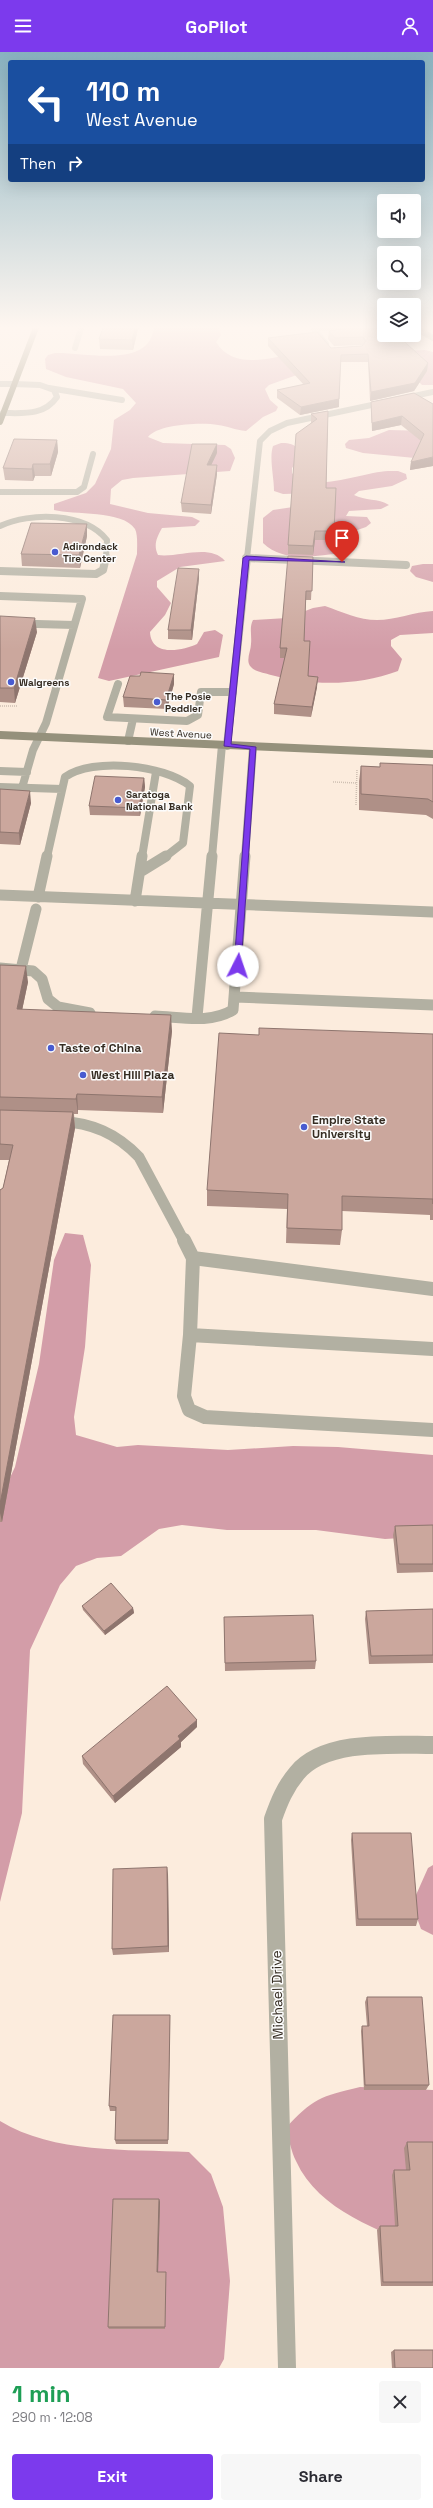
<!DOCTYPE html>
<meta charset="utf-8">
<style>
body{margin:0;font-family:"Space Grotesk",sans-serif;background:#f7f7f7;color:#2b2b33;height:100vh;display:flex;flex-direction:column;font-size:15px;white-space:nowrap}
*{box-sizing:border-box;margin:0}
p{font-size:13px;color:#7c7c81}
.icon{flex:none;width:22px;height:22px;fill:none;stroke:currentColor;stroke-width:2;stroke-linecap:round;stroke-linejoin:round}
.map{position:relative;height:2316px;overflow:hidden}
.side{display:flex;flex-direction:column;background:#fff;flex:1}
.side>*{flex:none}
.top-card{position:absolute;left:8px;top:8px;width:417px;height:122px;border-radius:4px;box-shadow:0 4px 16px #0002;background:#1a4fa0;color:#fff;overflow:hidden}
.buttons{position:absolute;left:377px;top:142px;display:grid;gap:8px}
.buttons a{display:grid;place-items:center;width:44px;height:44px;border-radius:4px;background:#fff;box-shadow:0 4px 16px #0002;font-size:20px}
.pin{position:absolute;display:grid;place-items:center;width:34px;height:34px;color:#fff;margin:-41px -17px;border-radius:50% 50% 50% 0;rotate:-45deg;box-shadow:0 0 4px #0007}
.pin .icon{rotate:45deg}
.me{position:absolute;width:44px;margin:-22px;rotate:4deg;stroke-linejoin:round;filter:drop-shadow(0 0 3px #0008)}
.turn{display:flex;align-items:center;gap:14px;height:84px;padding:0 12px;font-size:18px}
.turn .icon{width:52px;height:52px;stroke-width:2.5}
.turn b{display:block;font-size:28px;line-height:34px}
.then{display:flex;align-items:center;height:38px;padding:0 12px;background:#0003;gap:8px;font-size:15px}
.round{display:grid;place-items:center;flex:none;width:42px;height:42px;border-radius:4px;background:#f7f7f7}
.summary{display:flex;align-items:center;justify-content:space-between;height:68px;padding:0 12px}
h1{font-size:24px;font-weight:700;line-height:30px;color:#1e9e55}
.primary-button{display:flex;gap:8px;margin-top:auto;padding:8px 12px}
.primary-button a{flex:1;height:46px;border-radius:4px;background:#7c3aed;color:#fff;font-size:16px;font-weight:700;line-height:46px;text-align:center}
.primary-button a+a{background:#f7f7f7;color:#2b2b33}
header{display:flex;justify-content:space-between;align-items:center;height:52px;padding:0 12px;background:#7c3aed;color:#fff;font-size:18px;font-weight:700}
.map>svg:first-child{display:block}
</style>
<header><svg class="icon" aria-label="menu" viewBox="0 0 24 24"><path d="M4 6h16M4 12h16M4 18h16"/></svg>GoPilot<svg class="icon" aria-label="person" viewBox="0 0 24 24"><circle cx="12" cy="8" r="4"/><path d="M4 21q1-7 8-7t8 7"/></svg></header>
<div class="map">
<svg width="433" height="2316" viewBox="0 0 433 2316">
<rect width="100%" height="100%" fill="#fcecdd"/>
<path fill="#d39da8" d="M154 273H217L221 283 216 290C233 318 268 306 295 302L305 320 269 333 265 337 270 348 278 355 276 359 263 365 246 379C235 378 227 374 218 373 202 370 158 372 148 385L163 391 225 393 231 397 235 406 230 419 133 426 122 428 111 437 110 452 148 461 192 465 200 469 195 474 162 476C157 485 153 493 158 503 178 506 210 491 225 509L180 515 157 529V535L171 551 165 563 150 580C151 605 182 599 197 592L204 580 215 578 223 583 219 605 109 629 98 626 137 502C137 495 138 483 135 477 123 458 73 463 54 458V452L86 441 95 432 111 397 114 368 130 358 136 351 123 337 66 325 46 317 45 307 48 303 55 301C86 300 152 318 154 273Z
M425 298 433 300V333H422L389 300Z
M389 378 430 379 415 406 363 401 346 396 345 392 349 388 369 386Z
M281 391C293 391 296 393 302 403L292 416V421C309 443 363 420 388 419H398L406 422 407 427 392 434 359 439 354 443C365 449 378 446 389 453L381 457 349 459 346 464 367 465 371 471 366 475 349 481 347 486 349 492 344 501C316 503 285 512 263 491V466L273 458 293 455 316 441 283 442 274 439C274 425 269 406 273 394Z
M423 512H433V530L416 525 410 519 412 514Z
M325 554C342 560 359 568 377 568 395 568 414 560 433 559V581L400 583 391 588V594L402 607 398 619C358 634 312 634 271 623 265 621 255 620 251 615 245 609 251 599 251 592 252 583 249 576 253 568L287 566 313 556Z
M65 1181 83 1183 91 1213 85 1295 74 1365 76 1383 117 1395 138 1393 228 1398 293 1394 338 1395 433 1403V1484L385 1487 316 1478H227L182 1473 159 1477 121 1504 97 1506 76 1514 60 1533 30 1598 22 1761 0 1850V1447L15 1415 39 1312 54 1208Z
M433 1813V1883L421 1877 412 1852 428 1816Z
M360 2035 433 2038V2208L427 2200C380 2177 319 2160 296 2109 291 2099 289 2087 286 2076 312 2047 321 2044 360 2035Z
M0 2069C54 2102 127 2097 189 2100L211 2122 223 2155 230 2229 224 2307 219 2316H0Z"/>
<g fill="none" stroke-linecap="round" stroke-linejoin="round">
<path stroke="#a09387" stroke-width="1.5" stroke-dasharray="0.5 1.5" stroke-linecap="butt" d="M0 654H18
M333 730 356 731
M356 753 357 717"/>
<path stroke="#b2b0a2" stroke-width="6" d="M326 292 314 277 349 273
M75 296 82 273
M49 336 122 348
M3 361C23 361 44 364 57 345L54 338 40 333 14 332
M0 440H77L84 435 93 402
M0 474C30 460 85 460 107 488L106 506"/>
<path stroke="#b2b0a2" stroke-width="8" d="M0 519 96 522 103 518 106 505
M0 544 82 547 46 671 33 698 22 736
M0 571 74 573
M118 632 107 665 187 669 198 663 201 640H233
M128 689 133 667
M0 719 27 720
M0 735 62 737
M47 805 65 725C93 705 164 713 190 734L183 791 165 805
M142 805 156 720
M212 805 222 693
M245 805 253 695"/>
<path stroke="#b2b0a2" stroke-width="11" d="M140 820 166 804
M0 843 433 860
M38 845 47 804
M135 849 142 804
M0 916 33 919 42 927 48 947 58 955 90 961
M21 917 36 857
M235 945 433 953
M155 964C181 965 210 972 233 958L245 804
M197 965 212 804
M59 1069C92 1071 116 1081 139 1105L184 1189"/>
<path stroke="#b2b0a2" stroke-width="14" d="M184 1188 193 1206 190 1283 184 1344 189 1358 205 1365 433 1378
M193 1206 433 1237
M190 1283 433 1297"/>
<path stroke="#b2b0a2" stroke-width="6" d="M0 332H14
M246 506H257
M247 506 260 389 270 379 287 371 433 340"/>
<path stroke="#b2b0a2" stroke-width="8" d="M246 506 406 513
M227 694 247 505"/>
<path stroke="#b2b0a2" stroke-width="18" d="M287 2316 273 1767C279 1750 285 1735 297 1721 325 1687 393 1693 433 1693"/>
<path stroke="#95917c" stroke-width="6" d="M414 275 433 286"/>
<path stroke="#95917c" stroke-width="8" d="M0 683 433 702"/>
<path stroke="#6d684a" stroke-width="6" d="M0 370 37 273"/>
</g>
<path fill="#af9087" d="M104 273H139L133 298 100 297 99 287Z
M367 273 428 311 427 319 414 339 370 349 368 310H340L339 355 300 363 277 346V338L304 333 268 294V286L331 296 362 294 363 293 334 294 328 287 329 279Z
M414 341 433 414 410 418 411 410 421 389 401 373 372 379 371 358V350Z
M328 359 326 436H336L334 488H315L313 503 288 502V493L311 371V362Z
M57 388 58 400 51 424H35L33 429 5 428 3 416Z
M217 401 211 413 217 422 211 462 182 460 181 451Z
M87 484 80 516 22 514 21 502Z
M313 505 311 548H306L304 589 308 624 317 635 311 665 274 662V652L285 606H280V596Z
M199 517V526L192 588 168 587V578Z
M0 564 37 580 15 651 0 650Z
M174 622V632L167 657 124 655 123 645 140 624Z
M433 713V767L426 763 359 758V729L361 714 380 715Z
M144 726 145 735 140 764 90 763 89 754Z
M0 737 31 751 20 793 0 792Z
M0 913 28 930 22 958 172 979 163 1061 78 1058V1062H74L75 1076 2 1470H0V1138L3 1136 9 1108H0Z
M433 982V1168H430V1163L342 1159V1178L340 1193 286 1191 287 1157 207 1154V1138L259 983Z
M433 1473V1520L397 1521 393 1483 395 1474Z
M82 1554 133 1556 134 1561 105 1583 83 1558Z
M433 1557V1611L369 1612 365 1567 366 1559Z
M224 1565 316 1609 315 1617 225 1619Z
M197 1675 181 1690V1695L115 1751 83 1712 82 1704Z
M352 1781 418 1867 416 1874H356L351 1788Z
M168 1822 169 1900 113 1903 112 1897Z
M367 1945 429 2033 426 2038H364L361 1979 362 1974H367L365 1950Z
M170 1963V1969L168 2092H116L115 2088 116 2059H110L109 2054Z
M407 2090H433V2234H381L377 2178 380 2174H395L392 2123 394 2118H406L404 2096Z
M159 2147 160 2150 158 2220 166 2222 165 2277H109L108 2275Z
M394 2298 433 2316H392L391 2300Z"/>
<path fill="#8e756e" d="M136 273H139L133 298 132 288Z
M428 311 427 319 414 339 370 349 371 340Z
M339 347V355L300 363 301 355Z
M402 364 401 373 372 379V371Z
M57 388 58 400 51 424 50 412Z
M217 392V401L207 422V413Z
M433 405V414L410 418 411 410Z
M33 412 35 424 33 429 32 417Z
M217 413V422L211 462V453Z
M87 472V484L80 516 79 503Z
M315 479V488L313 503V494Z
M199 517V526L192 588 191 578Z
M35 566 37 580 15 651 14 636Z
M174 622V632L167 657 166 648Z
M318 625 317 635 311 665 312 655Z
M144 726 145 735 140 764 139 756Z
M30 739 31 751 20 793 19 781Z
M26 914 28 930 19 973 17 957Z
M171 963 172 979 163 1061 162 1045Z
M77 1042 78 1058V1062L76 1047Z
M73 1060 75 1076 2 1470 0 1461V1452Z
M133 1556 134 1561 105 1583 104 1579Z
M197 1668V1675L181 1690V1695L115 1751 113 1744 178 1684Z
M167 1815 168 1822 169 1900 168 1894Z
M170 1963V1969L168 2092V2088Z
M159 2147 160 2150 158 2222 157 2220Z"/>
<path fill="#cba79d" stroke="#8e756e" d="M104 273H136L132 288 99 287Z
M367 273H384V283H397L428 311 415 331 371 340 368 302 341 303 339 347 301 355 277 338 310 331 268 286 317 280 331 296 362 294 366 289 363 285 335 286 329 279Z
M414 341 433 352V405L411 410 424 382 402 364 372 371 371 350Z
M328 359 326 436H336L334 479H315L313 494 288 493 296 382 317 367 311 362Z
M14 387 57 388 50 412H33L32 417 3 416Z
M192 392H217L207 413H217L211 453 181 451Z
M31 471 87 472 79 503 21 502Z
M288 504 313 505 312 539H306L304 589H310L308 624 318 625 312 655 274 652 287 596H280Z
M178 516 199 517 191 578H168Z
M0 564 35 566 14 636H0Z
M141 620 174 622 166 648 123 645 130 624H140Z
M380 711 433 713V750L428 747 361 742V714L380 715Z
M95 724 144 726 139 756 89 754Z
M0 737 30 739 19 781 0 780Z
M0 913 26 914 17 957 171 963 162 1045 77 1042 76 1047 0 1045Z
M259 976 433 982V1152V1147L342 1144V1178L287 1176 288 1142 207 1138 219 981 259 983Z
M0 1058 73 1060 0 1452V1138L3 1136 13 1093 0 1092Z
M433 1473V1512H399L395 1474Z
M111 1531 133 1556 104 1579 82 1554Z
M433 1557V1603L371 1604 366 1559Z
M313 1563 316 1609 225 1611 224 1565Z
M167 1634 197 1668 178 1684 180 1687 113 1744 82 1704Z
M352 1781H411L418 1867H358Z
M167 1815 168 1894 112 1897 113 1817Z
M367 1945H422L429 2033H365L362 1974H369Z
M113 1963H170L168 2088H115L116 2055 109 2054Z
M407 2090H433V2230H383L380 2174H398L394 2118H410Z
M113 2147H159L157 2220H166L165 2275H108Z
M394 2298H433V2316H395Z"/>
<linearGradient id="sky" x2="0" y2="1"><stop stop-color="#89b2c0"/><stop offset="0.46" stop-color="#fef6f0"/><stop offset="1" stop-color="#fef6f0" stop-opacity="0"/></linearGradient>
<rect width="433" height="598" fill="url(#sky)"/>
<path fill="#7c3aed" stroke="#51269a" d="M246 504 345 510 249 508 231 692 256 695 241 914 238 917 234 914 250 697 224 694 243 506Z"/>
<g fill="#485bd0" stroke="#fcfcfc" stroke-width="1.5">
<circle cx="55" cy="500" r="4"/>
<circle cx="11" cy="630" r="4"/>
<circle cx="157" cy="650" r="4"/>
<circle cx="118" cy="748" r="4"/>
<circle cx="51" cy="996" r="4"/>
<circle cx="83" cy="1023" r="4"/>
<circle cx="304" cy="1075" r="4"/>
</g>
<g text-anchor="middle" stroke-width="3" stroke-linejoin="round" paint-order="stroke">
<g font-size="10" font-weight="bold" fill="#352c22" stroke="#fcfcfc" text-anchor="start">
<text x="63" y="498">Adirondack<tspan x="63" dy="12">Tire Center</tspan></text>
<text x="19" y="634">Walgreens</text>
<text x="165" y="648">The Posie<tspan x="165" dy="12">Peddler</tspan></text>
<text x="126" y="746">Saratoga<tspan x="126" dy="12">National Bank</tspan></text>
</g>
<g font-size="10" fill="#352c22" stroke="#fcfcfc">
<text transform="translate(181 681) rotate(3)" y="4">West Avenue</text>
</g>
<g font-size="12" font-weight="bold" fill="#352c22" stroke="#fcfcfc" text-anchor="start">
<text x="59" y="1000">Taste of China</text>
<text x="91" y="1027">West Hill Plaza</text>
<text x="312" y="1072">Empire State<tspan x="312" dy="14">University</tspan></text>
</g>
<g font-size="14" fill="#352c22" stroke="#fcfcfc">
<text transform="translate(277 1943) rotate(-91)" y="5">Michael Drive</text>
</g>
</g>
</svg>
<div class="buttons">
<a><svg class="icon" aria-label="sound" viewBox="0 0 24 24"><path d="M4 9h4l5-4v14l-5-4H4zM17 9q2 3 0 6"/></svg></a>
<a><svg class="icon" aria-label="search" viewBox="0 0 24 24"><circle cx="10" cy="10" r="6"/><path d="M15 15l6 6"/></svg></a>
<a><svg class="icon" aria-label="layers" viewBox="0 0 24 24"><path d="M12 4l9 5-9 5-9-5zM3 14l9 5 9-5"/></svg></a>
</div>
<div class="pin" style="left:342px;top:510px;background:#d93025"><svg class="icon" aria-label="arrive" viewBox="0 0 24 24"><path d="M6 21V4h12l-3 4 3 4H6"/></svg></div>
<svg class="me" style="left:238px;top:914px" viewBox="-20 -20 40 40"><circle r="19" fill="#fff"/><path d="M0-13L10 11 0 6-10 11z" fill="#7c3aed"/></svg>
<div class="top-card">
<div class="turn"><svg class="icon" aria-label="left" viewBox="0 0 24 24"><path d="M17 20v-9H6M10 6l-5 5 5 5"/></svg><div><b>110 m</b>West Avenue</div></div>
<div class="then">Then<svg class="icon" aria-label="right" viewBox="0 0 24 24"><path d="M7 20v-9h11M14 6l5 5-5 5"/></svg></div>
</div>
</div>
<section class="side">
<div class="summary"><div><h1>1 min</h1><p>290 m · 12:08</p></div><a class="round"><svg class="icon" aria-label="close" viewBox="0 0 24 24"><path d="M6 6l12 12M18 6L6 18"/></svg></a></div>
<div class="primary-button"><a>Exit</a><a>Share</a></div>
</section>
